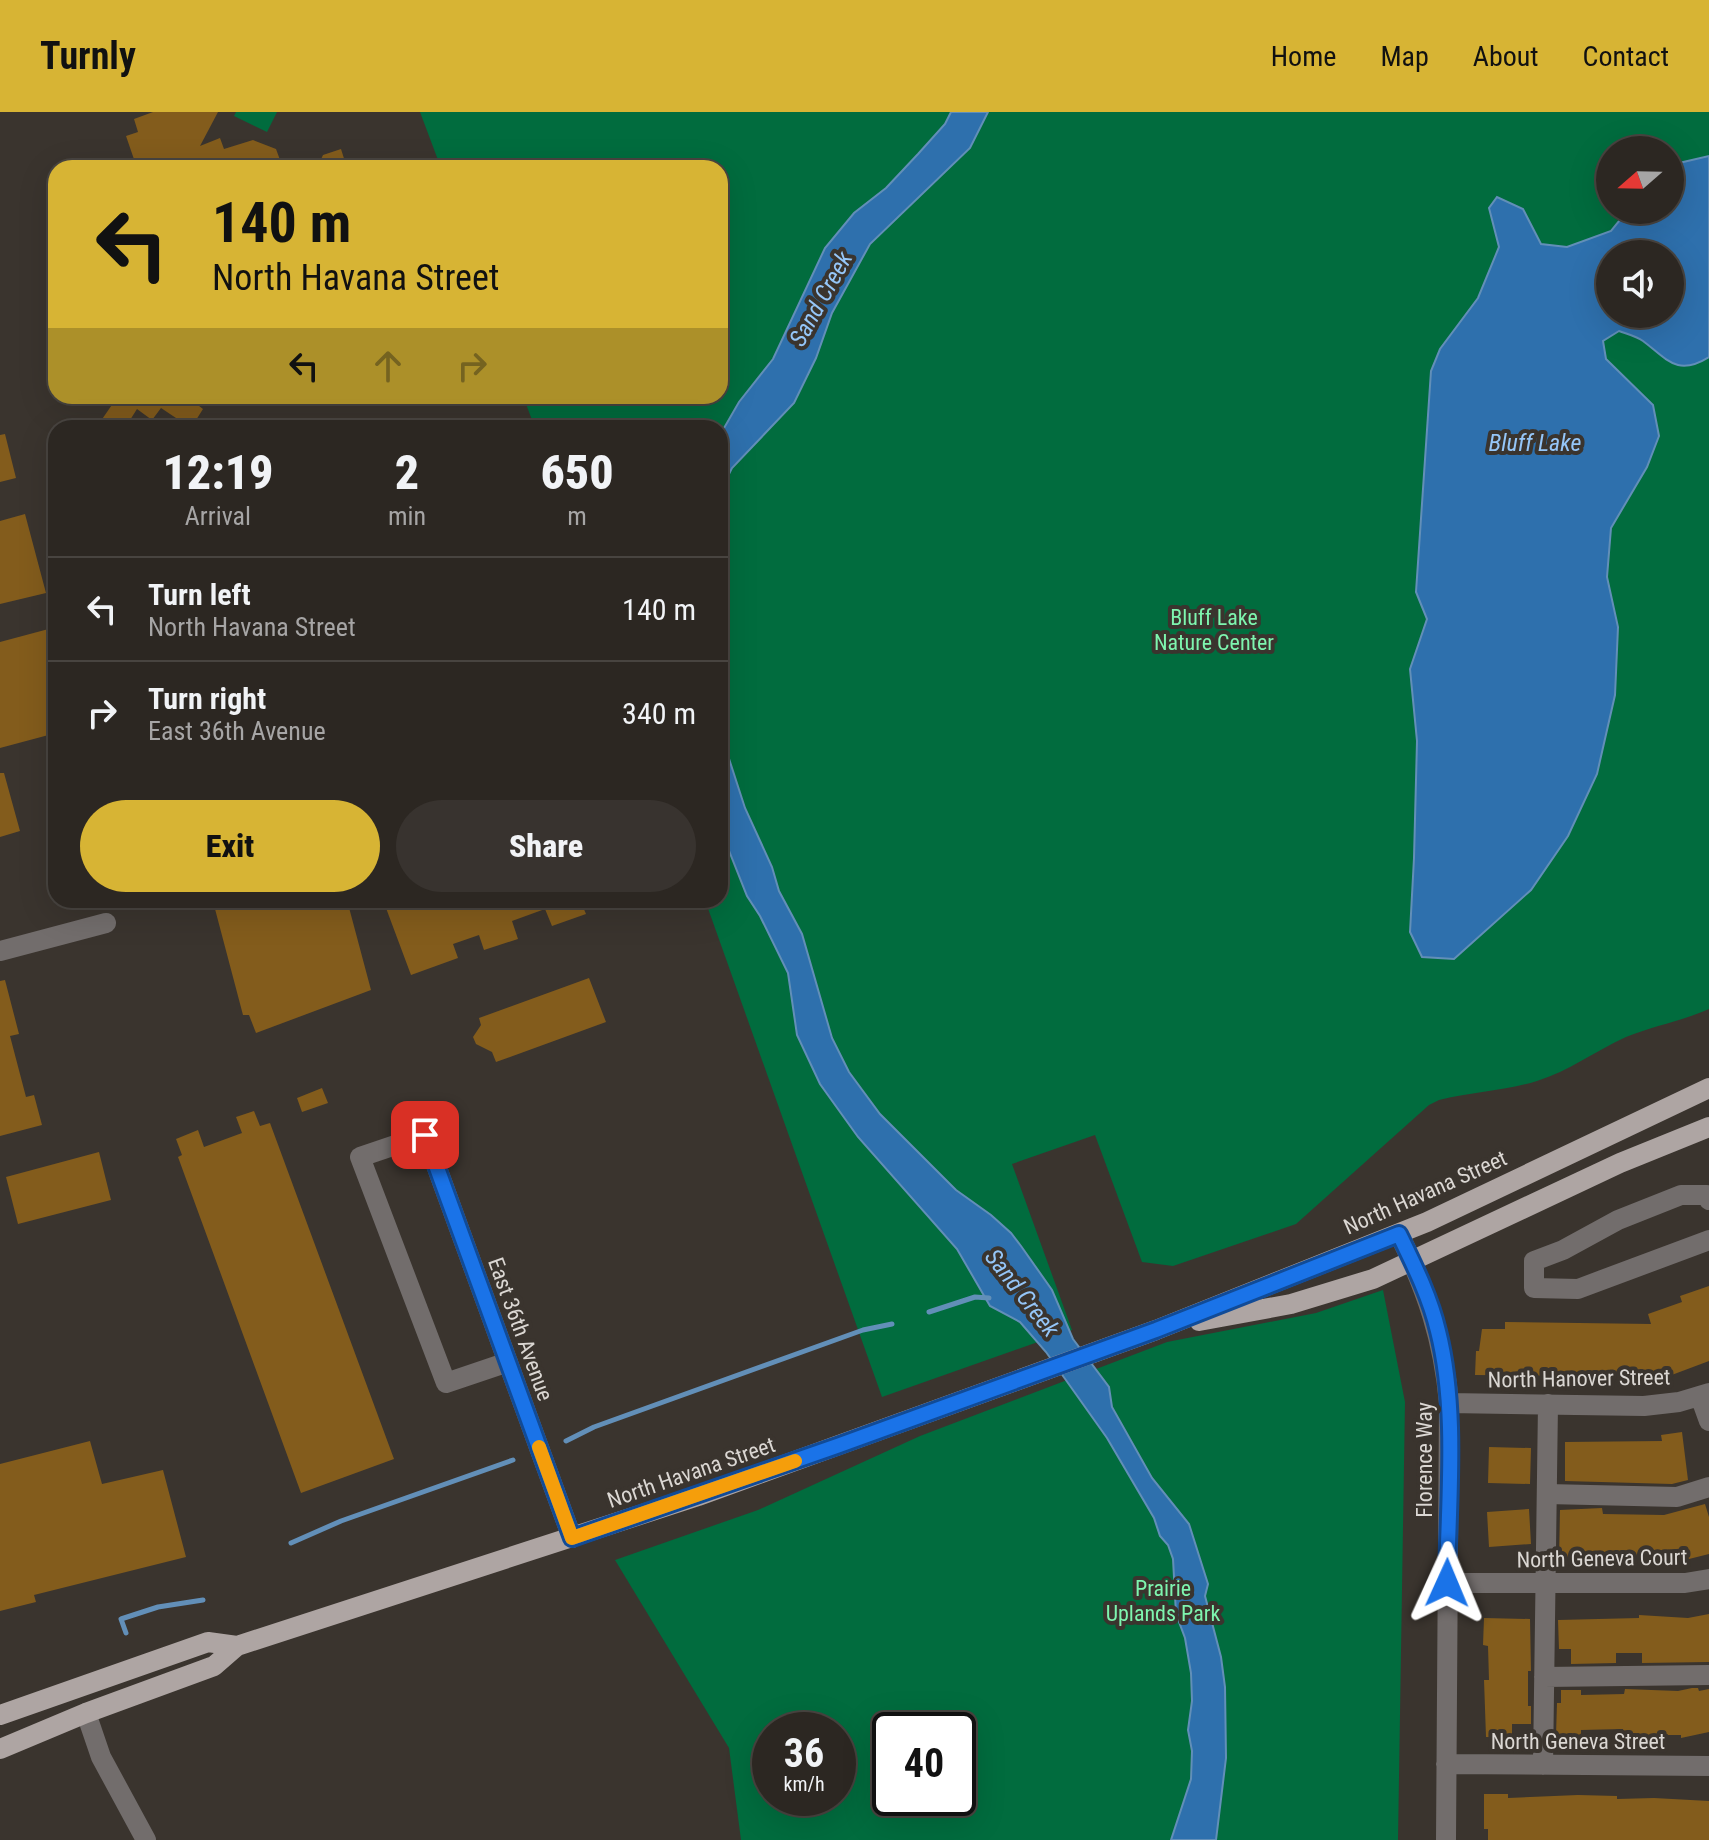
<!DOCTYPE html>
<style>
body{margin:0;font-family:"Roboto Condensed",sans-serif;background:#38332f;color:#f1f3f6;height:100vh;display:flex;flex-direction:column;font-size:30px;white-space:nowrap}
*{box-sizing:border-box;margin:0}
p{font-size:26px;color:#a6a5a5}
.icon{flex:none;width:44px;height:44px;fill:none;stroke:currentColor;stroke-width:2;stroke-linecap:round;stroke-linejoin:round}
.map{position:relative;flex:1;overflow:hidden}
.panel{position:absolute;left:48px;top:308px;width:680px;height:488px;display:flex;flex-direction:column;background:#2c2722;border-radius:24px;box-shadow:0 8px 32px #0002,0 0 0 2px #484440}
.panel>*{flex:none}
.guide{position:absolute;left:48px;top:48px;width:680px;height:244px;border-radius:24px;box-shadow:0 8px 32px #0002,0 0 0 2px #484440;background:#d7b434;color:#111;overflow:hidden}
.needle{width:52px;rotate:250deg}
.fabs{position:absolute;left:1596px;top:24px;display:grid;gap:16px}
.fabs a{display:grid;place-items:center;width:88px;height:88px;border-radius:50%;background:#2c2722;box-shadow:0 8px 32px #0002,0 0 0 2px #484440;font-size:40px}
.speed{position:absolute;left:752px;top:1600px;display:flex;gap:16px;font-size:40px;font-weight:700;text-align:center}
.speed>*{display:grid;place-content:center;width:104px;height:104px;border-radius:50%;background:#2c2722;box-shadow:0 8px 32px #0002,0 0 0 2px #484440;line-height:1}
.speed small{font-size:20px;font-weight:400}
.speed .limit{border:4px solid #111;border-radius:12px;background:#fff;color:#111}
.pin{position:absolute;display:grid;place-items:center;width:68px;height:68px;color:#fff;margin:-34px;border-radius:16px;box-shadow:0 4px 12px #0006}
.me{position:absolute;width:88px;margin:-44px;rotate:1deg;stroke-linejoin:round;filter:drop-shadow(0 0 6px #0008)}
.turn{display:flex;align-items:center;gap:28px;height:168px;padding:0 32px;font-size:36px}
.turn .icon{width:104px;height:104px;stroke-width:2.5}
.turn b{display:block;font-size:56px;line-height:68px}
.lanes{display:flex;align-items:center;height:76px;padding:0 32px;background:#0003;justify-content:center;gap:40px;direction:ltr}
.lanes .off{opacity:.35}
.eta{display:flex;justify-content:space-evenly;align-items:center;height:136px;text-align:center}
.eta b{font-size:48px;font-weight:800;line-height:56px}
.button{display:flex;gap:16px;margin-top:auto;padding:16px 32px}
.button a{flex:1;height:92px;border-radius:48px;background:#d7b434;color:#111;font-size:32px;font-weight:800;line-height:92px;text-align:center}
.button a+a{background:#38332f;color:#f1f3f6}
ul{padding:0;list-style:none}
li{display:flex;align-items:center;gap:24px;height:104px;padding:0 32px;border-top:2px solid #484440}
li div{flex:1}
li b{display:block;font-size:30px}
li em{font-style:normal}
header{display:flex;align-items:center;gap:48px;box-sizing:border-box;height:112px;padding:0 40px;background:#d7b434;color:#111}
header strong{font-size:38px}
nav{display:flex;gap:44px;margin-inline-start:auto;font-size:28px}
.map>svg:first-child{display:block}
</style>
<header>
<strong>Turnly</strong>
<nav><a>Home</a><a>Map</a><a>About</a><a>Contact</a></nav>
</header>
<div class="map">
<svg width="1709" height="1728" viewBox="0 0 1709 1728">
<rect width="100%" height="100%" fill="#3a342e"/>
<path fill="#016c3e" fill-rule="evenodd" d="M236 0H277L267 20 234 4Z
M420 0H1709V897C1682 909 1653 914 1626 925 1595 939 1569 959 1537 969 1505 979 1471 980 1439 988L1429 993 1296 1112 1173 1154 1142 1150 1095 1023 1012 1052 1072 1218 882 1285 705 788H720V316H535L523 284H720V56H441ZM1610 38H1670V98H1610ZM1610 142H1670V202H1610Z
M1383 1178 1405 1290 1398 1728H741L729 1636 615 1448 758 1398 920 1324 1167 1230 1316 1201ZM770 1618H838V1686H770ZM890 1618H958V1686H890Z"/>
<path fill="#2e70ad" stroke="#628fb8" stroke-width="2" fill-rule="evenodd" d="M951 0H988L970 36 870 132 832 201 816 246 794 291 732 356 720 380V323L739 290 773 247 825 136 854 101 886 76 918 42 945 12Z
M1709 44V245C1677 265 1667 247 1643 229 1636 224 1627 222 1619 219L1603 229 1606 247 1653 293 1659 324 1647 355 1611 416 1607 465 1618 515 1615 583 1597 662 1568 724 1531 778 1454 847 1422 845 1410 820 1414 746 1417 629 1410 557 1427 507 1416 480 1431 259 1440 237 1478 186 1499 135 1489 96 1497 85 1523 97 1541 132 1567 135 1611 119 1628 98H1670V56L1679 51ZM1610 142H1670V202H1610Z
M720 619 745 696 772 755 779 779 802 822 832 926 849 960 880 1002 956 1078 991 1103 1011 1121 1021 1134 1052 1178 1073 1227 1109 1275 1112 1295 1152 1366 1189 1412 1208 1472 1205 1484 1221 1545 1225 1575 1226 1646 1216 1728H1171L1191 1667 1192 1639 1188 1618 1192 1589 1191 1561 1185 1526 1176 1502 1173 1447 1168 1433 1160 1424 1154 1406 1107 1326 1046 1240 1020 1210 990 1194 957 1137 858 1025 820 972 797 923 788 861 760 804 747 784 720 716Z"/>
<g fill="none" stroke-linecap="round" stroke-linejoin="round">
<path stroke="#628fb8" stroke-width="5" d="M929 1200 975 1185 989 1186
M566 1329 594 1315 863 1218 892 1212
M291 1431 341 1409 513 1348
M126 1521 121 1507 158 1495 203 1488"/>
</g>
<path fill="#835c1c" d="M153 0H218L200 34 220 26 224 37 253 28 276 37 283 56H137L126 24 138 20 134 7Z
M341 37 347 56H317L323 43Z
M118 284H186L203 297 191 316 161 296 152 308 137 297 125 316H96Z
M5 322 16 366 0 370V323Z
M25 402 46 481 0 492V409Z
M56 515V621L0 636V530Z
M0 661H4L20 719 0 725Z
M240 788H347L371 878 256 921 249 903H243L215 797Z
M383 788H580L586 802 552 814 545 797 512 809 518 827 484 838 479 823 453 832 458 846 411 863Z
M589 866 606 910 496 950 492 940 476 932 473 925 481 913 479 906Z
M5 868 19 922 10 924 26 985 34 983 42 1013 0 1024V869Z
M322 976 328 991 302 1000 297 986Z
M254 999 260 1014 270 1011 394 1347 301 1381 178 1045 182 1043 176 1027 198 1018 204 1035 242 1021 236 1005Z
M99 1040 111 1088 18 1112 6 1065Z
M1709 1174V1249L1669 1264 1666 1255 1645 1262V1265L1475 1263 1476 1239H1479L1482 1217H1505V1210L1651 1212 1648 1202 1682 1190 1680 1184Z
M1682 1320 1688 1368 1672 1372 1565 1369V1330L1662 1329 1661 1323Z
M90 1329 102 1372 163 1358 186 1445 34 1483 36 1490 0 1499V1352Z
M1489 1335 1531 1336 1530 1372 1488 1371Z
M1705 1392 1709 1405V1442L1673 1451 1672 1449 1609 1447 1559 1449 1560 1398 1602 1396 1603 1402 1664 1403Z
M1529 1397 1531 1432 1489 1435 1487 1400Z
M1709 1502V1550L1642 1551V1541H1616V1551L1571 1552V1537H1559L1558 1508 1639 1506V1503L1688 1506Z
M1484 1506 1530 1507 1531 1559H1528V1594H1531V1612H1512V1626L1486 1625 1484 1568H1489L1488 1534 1483 1533Z
M1692 1576H1698L1699 1579 1709 1577V1620L1681 1626V1623H1644V1628H1623V1617L1581 1618V1624L1556 1623 1557 1591H1561V1578H1581V1583L1624 1582 1625 1577 1678 1579Z
M1484 1682H1508V1686L1578 1683 1617 1684V1687L1654 1686 1709 1689V1728H1488V1717H1484Z"/>
<g fill="none" stroke-linecap="round" stroke-linejoin="round">
<path stroke="#726d6c" stroke-width="20" d="M0 839 106 811
M1709 1088 1707 1083H1681L1618 1108 1563 1138 1534 1149V1176L1578 1177 1709 1128
M1399 1122C1427 1179 1443 1227 1449 1291L1446 1728
M508 1250 446 1271 360 1045 425 1023 572 1426
M1700 1284 1709 1309
M1449 1291 1644 1294 1679 1290 1709 1281
M1547 1382 1677 1385 1709 1375
M1447 1471H1685L1709 1467
M1544 1565 1709 1563
M86 1601 101 1645 146 1728
M1446 1652 1709 1654
M1543 1653 1548 1292"/>
<path stroke="#aea5a3" stroke-width="20" d="M1199 1209 1291 1192 1373 1167 1620 1051 1709 1015
M0 1603 208 1530 237 1534
M0 1637 86 1601 214 1554 237 1534 698 1384 1156 1218 1427 1110 1709 976"/>
</g>
<g fill="none" stroke-linecap="round" stroke-linejoin="round">
<defs>
<path id="route" d="M425 1023 572 1426 837 1334 1156 1218 1399 1122C1414 1153 1430 1185 1438 1219 1458 1298 1448 1390 1447 1471"/>
</defs>
<use href="#route" stroke="#114b97" stroke-width="20"/>
<use href="#route" stroke="#1a73e8" stroke-width="14"/>
<path stroke="#f59e0b" stroke-width="14" d="M539 1335 572 1426 795 1349"/>
</g>
<g text-anchor="middle" stroke-width="8" stroke-linejoin="round" paint-order="stroke">
<g font-size="22" fill="#7ef5af" stroke="#3a342e">
<text x="1214" y="513">Bluff Lake<tspan x="1214" dy="25">Nature Center</tspan></text>
<text x="1163" y="1484">Prairie<tspan x="1163" dy="25">Uplands Park</tspan></text>
</g>
<g font-size="22" fill="#dbd7d3" stroke="#3a342e">
<text transform="translate(1425 1080) rotate(-24)" y="8">North Havana Street</text>
<text transform="translate(521 1217) rotate(70)" y="8">East 36th Avenue</text>
<text transform="translate(1579 1266) rotate(-1)" y="8">North Hanover Street</text>
<text transform="translate(1424 1348) rotate(-90)" y="8">Florence Way</text>
<text transform="translate(691 1360) rotate(-19)" y="8">North Havana Street</text>
<text transform="translate(1602 1446) rotate(-1)" y="8">North Geneva Court</text>
<text x="1578" y="1637">North Geneva Street</text>
</g>
<g font-size="24" font-style="italic" fill="#95c6f8" stroke="#3a342e">
<text transform="translate(821 187) rotate(-61)" y="8">Sand Creek</text>
<text x="1535" y="339">Bluff Lake</text>
<text transform="translate(1022 1181) rotate(52)" y="8">Sand Creek</text>
</g>
</g>
</svg>
<div class="fabs">
<a><svg class="needle" viewBox="-14 -14 28 28"><path d="M0-13l5 13h-10z" fill="#e53935"/><path d="M0 13l5-13h-10z" fill="#a6a5a5"/></svg></a>
<a><svg class="icon" aria-label="sound" viewBox="0 0 24 24"><path d="M4 9h4l5-4v14l-5-4H4zM17 9q2 3 0 6"/></svg></a>
</div>
<div class="speed"><div>36<small>km/h</small></div><div class="limit">40</div></div>
<div class="pin" style="left:425px;top:1023px;background:#d93025"><svg class="icon" aria-label="arrive" viewBox="0 0 24 24"><path d="M6 21V4h12l-3 4 3 4H6"/></svg></div>
<svg class="me" style="left:1447px;top:1471px" viewBox="-20 -20 40 40"><path d="M0-17L14 15 0 8-14 15z" fill="#1a73e8" stroke="#fff" stroke-width="4"/></svg>
<div class="guide">
<div class="turn"><svg class="icon" aria-label="left" viewBox="0 0 24 24"><path d="M17 20v-9H6M10 6l-5 5 5 5"/></svg><div><b>140 m</b>North Havana Street</div></div>
<div class="lanes"><svg class="icon" aria-label="left" viewBox="0 0 24 24"><path d="M17 20v-9H6M10 6l-5 5 5 5"/></svg><svg class="icon off" aria-label="ahead" viewBox="0 0 24 24"><path d="M12 20V5M6 11l6-6 6 6"/></svg><svg class="icon off" aria-label="right" viewBox="0 0 24 24"><path d="M7 20v-9h11M14 6l5 5-5 5"/></svg></div>
</div>
<section class="panel">
<div class="eta">
<div><b>12:19</b><p>Arrival</p></div>
<div><b>2</b><p>min</p></div>
<div><b>650</b><p>m</p></div>
</div>
<ul>
<li><svg class="icon" aria-label="left" viewBox="0 0 24 24"><path d="M17 20v-9H6M10 6l-5 5 5 5"/></svg><div><b>Turn left</b><p>North Havana Street</p></div><em>140 m</em></li>
<li><svg class="icon" aria-label="right" viewBox="0 0 24 24"><path d="M7 20v-9h11M14 6l5 5-5 5"/></svg><div><b>Turn right</b><p>East 36th Avenue</p></div><em>340 m</em></li>
</ul>
<div class="button"><a>Exit</a><a>Share</a></div>
</section>
</div>
